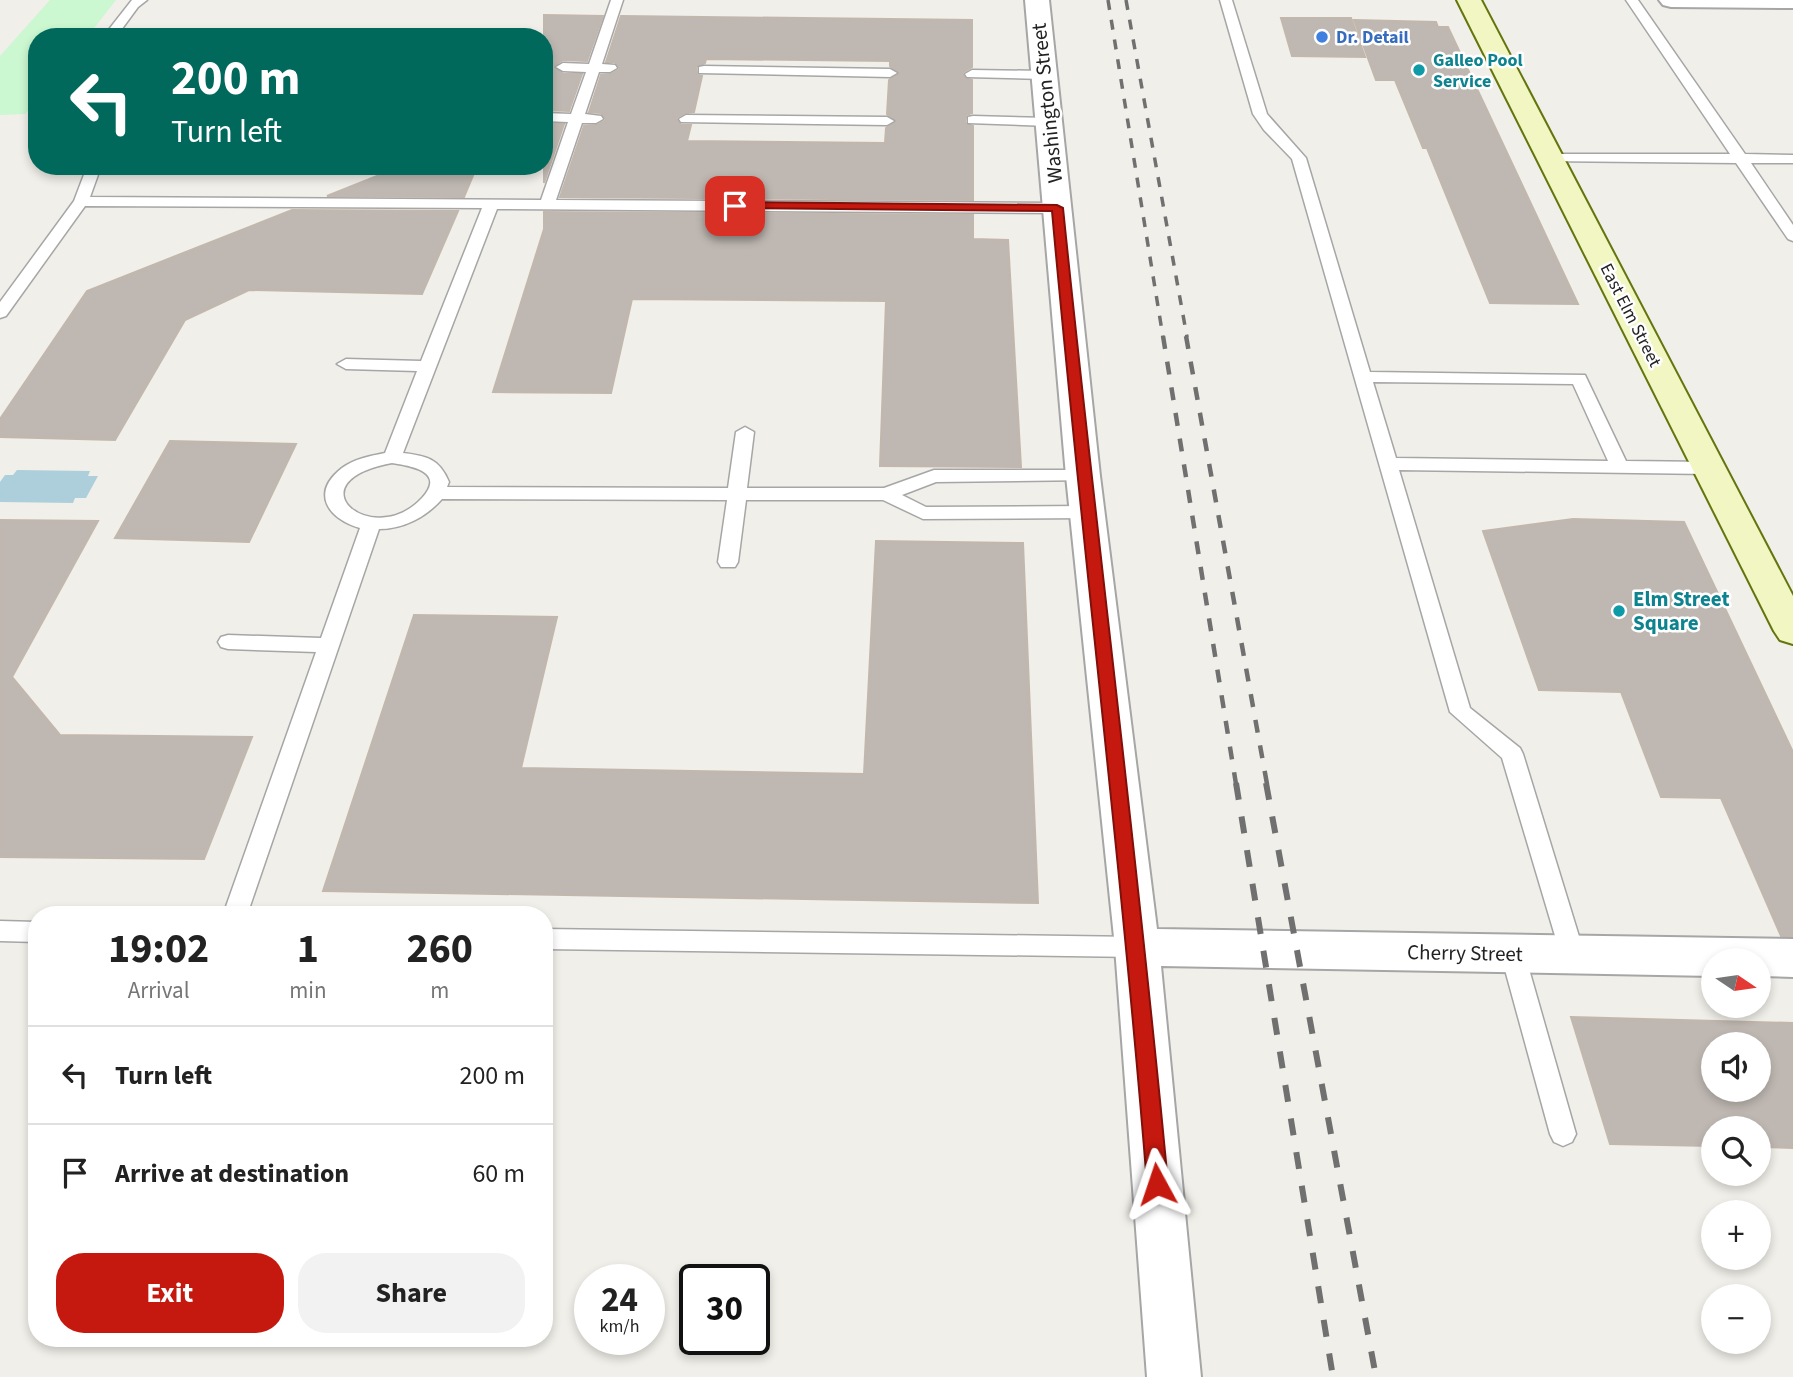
<!DOCTYPE html>
<meta charset="utf-8">
<style>
body{margin:0;font-family:"Source Sans 3",sans-serif;background:#f2f2f2;color:#222;height:100vh;display:flex;flex-direction:column;font-size:26px;white-space:nowrap}
*{box-sizing:border-box;margin:0}
p{font-size:23px;color:#767676}
.icon{flex:none;width:38px;height:38px;fill:none;stroke:currentColor;stroke-width:2;stroke-linecap:round;stroke-linejoin:round}
.map{position:relative;flex:1;overflow:hidden}
.panel{position:absolute;left:28px;top:906px;width:525px;height:441px;display:flex;flex-direction:column;background:#fff;border-radius:28px;box-shadow:0 4px 10px #0003}
.panel>*{flex:none}
.top-card{position:absolute;left:28px;top:28px;width:525px;height:147px;border-radius:28px;box-shadow:0 4px 10px #0003;background:#00695c;color:#fff;overflow:hidden}
.needle{width:46px;rotate:103deg}
.controls{position:absolute;left:1701px;top:948px;display:grid;gap:14px}
.controls a{display:grid;place-items:center;width:70px;height:70px;border-radius:50%;background:#fff;box-shadow:0 4px 10px #0003;font-size:35px}
.speed{position:absolute;left:574px;top:1264px;display:flex;gap:14px;font-size:35px;font-weight:700;text-align:center}
.speed>*{display:grid;place-content:center;width:91px;height:91px;border-radius:50%;background:#fff;box-shadow:0 4px 10px #0003;line-height:1}
.speed small{font-size:18px;font-weight:400}
.speed .limit{border:4px solid #111;border-radius:10px;background:#fff;color:#111}
.pin{position:absolute;display:grid;place-items:center;width:60px;height:60px;color:#fff;margin:-30px;border-radius:14px;box-shadow:0 4px 10px #0006}
.me{position:absolute;width:77px;margin:-38px;rotate:355deg;stroke-linejoin:round;filter:drop-shadow(0 0 5px #0008)}
.turn{display:flex;align-items:center;gap:24px;height:147px;padding:0 28px;font-size:32px}
.turn .icon{width:91px;height:91px;stroke-width:2.5}
.turn b{display:block;font-size:49px;line-height:60px}
.eta{display:flex;justify-content:space-evenly;align-items:center;height:119px;text-align:center}
.eta b{font-size:42px;font-weight:700;line-height:49px}
.cta{display:flex;gap:14px;margin-top:auto;padding:14px 28px}
.cta a{flex:1;height:80px;border-radius:28px;background:#c5180e;color:#fff;font-size:28px;font-weight:700;line-height:80px;text-align:center}
.cta a+a{background:#f2f2f2;color:#222}
ul{padding:0;list-style:none}
li{display:flex;align-items:center;gap:21px;height:98px;padding:0 28px;border-top:2px solid #e0e0e0}
li div{flex:1}
li b{display:block;font-size:26px}
li em{font-style:normal}
.map>svg:first-child{display:block}
</style>
<div class="map">
<svg width="1793" height="1377" viewBox="0 0 1793 1377">
<rect width="100%" height="100%" fill="#f1efe9"/>
<path fill="#cbf7d1" d="M50 0H116L87 37H37V99L25 114 0 115V56Z"/>
<path fill="#adcfdb" d="M17 470 90 471 88 476H98L86 498H75L73 503 0 502V482L5 475H13Z"/>
<path fill="#bfb8b2" stroke="#c2b7ad" stroke-width="2" fill-rule="evenodd" d="M544 15 603 16 587 61 563 60 554 66 563 74H582L569 111 544 110Z
M621 16 972 20V67L962 73 965 78 972 80V113L966 115 965 123 973 126V200L560 197 584 126 597 125 606 120 601 113 589 112 601 75 611 74 620 69 615 62H606ZM706 59 890 61V66L899 74 889 80 887 114 896 122 886 128 885 143 687 141 691 125H681L676 118 685 113 694 112 702 76 697 75 696 67 705 63Z
M1281 18H1351L1365 57 1292 56Z
M1354 20 1436 22 1438 27H1448L1578 304 1490 303 1427 148H1423L1395 80H1376Z
M544 124H564L544 183Z
M402 166H477L464 197 327 196Z
M292 210 458 211 422 294 249 290 185 320 115 440 0 437V419L87 291Z
M544 212 973 215V239L1008 240 1021 467 880 466 886 301 632 299 611 393 493 392 544 229Z
M170 441 296 444 249 542 115 538Z
M1573 519 1684 522 1793 752V936H1781L1721 798 1661 797 1621 692 1539 690 1483 531Z
M0 520 98 521 12 677 60 735 252 737 204 859 0 857Z
M876 541 1023 543 1038 903 323 891 414 615 557 617 521 768 864 774Z
M1571 1017 1793 1023V1148L1759 1147V1129H1713V1146L1610 1144ZM1713 1045H1759V1090H1713Z"/>
<g fill="none" stroke-linecap="round" stroke-linejoin="round">
<defs>
<path id="service" d="M132 0H147L138 7 116 37H103Z
M611 0H623L602 64 615 65 617 68 610 72H599L585 114 601 116 603 119 596 123H582L556 200 1057 203 1065 208 1057 213 497 209 403 453C426 456 439 458 449 482L447 487 728 488 736 432 745 427 754 432 747 488H884L934 470H1083L1092 476 1090 480 936 482 902 495 926 507 1087 506 1094 508 1096 512 1094 516 1087 518 923 519 883 500H746L738 562 735 567H721L718 562 727 500 442 499C426 517 404 529 379 529L247 915H223L316 652 228 649 221 647 218 642 221 637 228 635 321 638 360 528C328 519 310 493 342 468 354 459 370 456 385 453L417 371 346 369 337 364 346 359 421 361 482 208 85 206 6 316 0 318V302L74 201 85 172 80 166H95L99 172 90 197 541 200 568 122 544 121V113L571 114 586 72 563 71 556 67 563 63 589 64ZM392 463C412 466 446 472 422 498 373 551 290 482 392 463Z
M1220 0H1232L1267 114 1306 158 1370 372 1585 375 1626 461 1709 462 1718 468 1709 474 1399 470 1470 708 1520 748 1523 754 1585 956 1582 963 1573 966 1564 963 1561 956 1502 758 1450 712 1292 159 1264 130 1253 114ZM1373 382 1573 384 1608 461 1396 458Z
M1626 0H1638L1745 154 1793 155V163H1751L1793 225V241L1788 239 1736 163 1545 161 1543 158 1550 154H1730Z
M704 66 890 69 897 73 890 77 699 73V67Z
M972 70 1044 71 1051 75 1044 79 967 77 965 74Z
M686 115 887 117 894 121 887 125 681 122 679 119Z
M973 116 1049 118 1056 122 1049 126 968 123V117Z
M0 921 37 922V942L0 941Z
M544 929 1137 937 1146 940 1149 947 1146 954 1137 957 544 949Z
M1513 945 1522 948 1525 955 1576 1134 1572 1142 1563 1146 1554 1142 1550 1134 1501 955 1504 948Z"/>
<path id="minor" d="M1025 0H1049L1100 476 1157 929 1793 939V977L1759 976V961H1713V976L1161 966 1201 1377H1147L1115 947 1066 476Z
M1659 0H1793V8L1671 7 1663 5Z"/>
<path id="secondary" d="M1457 0H1481L1793 596V644L1780 640 1774 631Z"/>
</defs>
<use href="#service" stroke="#a6a6a6" stroke-width="3"/>
<use href="#minor" stroke="#a6a6a6" stroke-width="4"/>
<use href="#secondary" stroke="#64750d" stroke-width="4"/>
<use href="#service" fill="#fff" fill-rule="evenodd"/>
<use href="#minor" fill="#fff" fill-rule="evenodd"/>
<use href="#secondary" fill="#f1f6c3" fill-rule="evenodd"/>
<path stroke="#707070" stroke-width="3.5" stroke-dasharray="10 10" stroke-linecap="butt" d="M1108 0 1163 337
M1126 0 1187 337"/>
<path stroke="#707070" stroke-width="4.5" stroke-dasharray="13 13" stroke-linecap="butt" d="M1163 336 1236 784
M1186 336 1267 784"/>
<path stroke="#707070" stroke-width="6" stroke-dasharray="17 17" stroke-linecap="butt" d="M1236 783 1333 1377
M1266 783 1376 1377"/>
</g>
<path fill="#c5180e" stroke="#801009" stroke-width="2" d="M735 202 1057 205 1063 208C1096 534 1138 858 1168 1184L1165 1191 1157 1194 1150 1191 1147 1184C1121 859 1081 536 1052 211L731 208V203Z"/>
<circle fill="#3f7fe0" stroke="#fff" stroke-width="2.5" cx="1322" cy="37" r="7"/>
<g fill="#0f9aa8" stroke="#fff" stroke-width="2.5">
<circle cx="1419" cy="70" r="7"/>
<circle cx="1619" cy="611" r="7"/>
</g>
<g text-anchor="middle" stroke-width="5" stroke-linejoin="round" paint-order="stroke">
<g font-size="18" font-weight="bold" fill="#366cbe" stroke="#fff" text-anchor="start">
<text x="1336" y="43">Dr. Detail</text>
</g>
<g font-size="18" font-weight="bold" fill="#0d838f" stroke="#fff" text-anchor="start">
<text x="1433" y="66">Galleo Pool<tspan x="1433" dy="21">Service</tspan></text>
</g>
<g font-size="18" fill="#222" stroke="#fff">
<text transform="translate(1631 315) rotate(63)" y="6">East Elm Street</text>
</g>
<g font-size="21" fill="#222" stroke="#fff">
<text transform="translate(1047 103) rotate(-96)" y="7">Washington Street</text>
<text transform="translate(1465 953) rotate(1)" y="7">Cherry Street</text>
</g>
<g font-size="21" font-weight="bold" fill="#0d838f" stroke="#fff" text-anchor="start">
<text x="1633" y="606">Elm Street<tspan x="1633" dy="24">Square</tspan></text>
</g>
</g>
</svg>
<div class="controls">
<a><svg class="needle" viewBox="-14 -14 28 28"><path d="M0-13l5 13h-10z" fill="#e53935"/><path d="M0 13l5-13h-10z" fill="#767676"/></svg></a>
<a><svg class="icon" aria-label="sound" viewBox="0 0 24 24"><path d="M4 9h4l5-4v14l-5-4H4zM17 9q2 3 0 6"/></svg></a>
<a><svg class="icon" aria-label="search" viewBox="0 0 24 24"><circle cx="10" cy="10" r="6"/><path d="M15 15l6 6"/></svg></a>
<a>+</a>
<a>−</a>
</div>
<div class="speed"><div>24<small>km/h</small></div><div class="limit">30</div></div>
<div class="pin" style="left:735px;top:206px;background:#d93025"><svg class="icon" aria-label="arrive" viewBox="0 0 24 24"><path d="M6 21V4h12l-3 4 3 4H6"/></svg></div>
<svg class="me" style="left:1157px;top:1184px" viewBox="-20 -20 40 40"><path d="M0-17L14 15 0 8-14 15z" fill="#c5180e" stroke="#fff" stroke-width="4"/></svg>
<div class="top-card">
<div class="turn"><svg class="icon" aria-label="left" viewBox="0 0 24 24"><path d="M17 20v-9H6M10 6l-5 5 5 5"/></svg><div><b>200 m</b>Turn left</div></div>
</div>
<section class="panel">
<div class="eta">
<div><b>19:02</b><p>Arrival</p></div>
<div><b>1</b><p>min</p></div>
<div><b>260</b><p>m</p></div>
</div>
<ul>
<li><svg class="icon" aria-label="left" viewBox="0 0 24 24"><path d="M17 20v-9H6M10 6l-5 5 5 5"/></svg><div><b>Turn left</b></div><em>200 m</em></li>
<li><svg class="icon" aria-label="arrive" viewBox="0 0 24 24"><path d="M6 21V4h12l-3 4 3 4H6"/></svg><div><b>Arrive at destination</b></div><em>60 m</em></li>
</ul>
<div class="cta"><a>Exit</a><a>Share</a></div>
</section>
</div>
